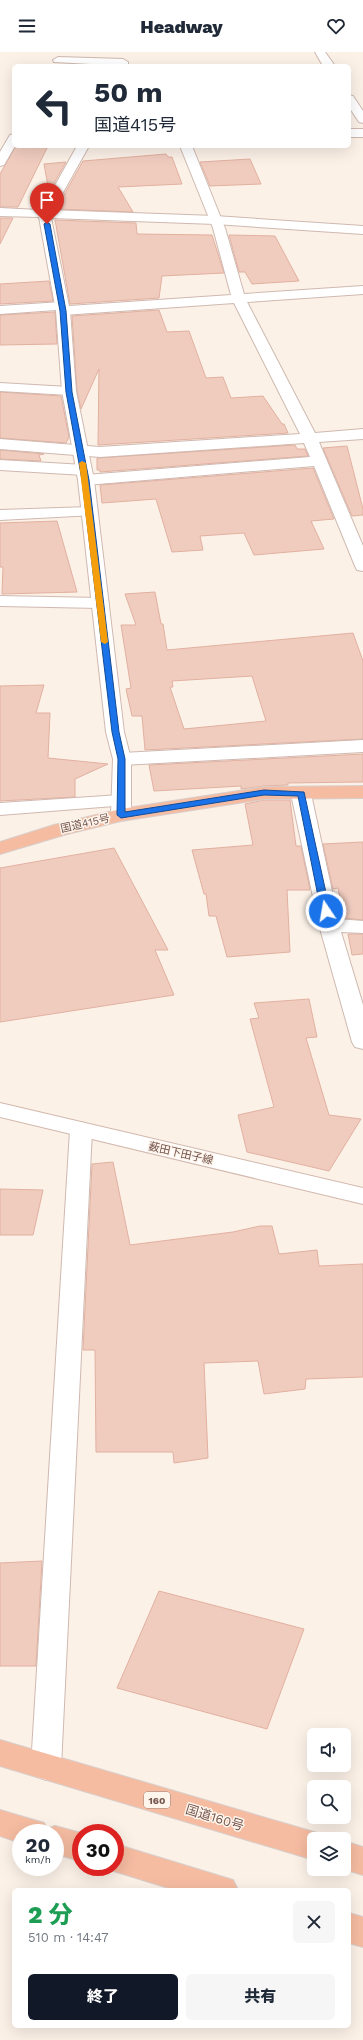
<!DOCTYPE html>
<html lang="ja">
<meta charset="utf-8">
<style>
body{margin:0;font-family:"Work Sans","Noto Sans JP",sans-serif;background:#f6f6f7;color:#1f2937;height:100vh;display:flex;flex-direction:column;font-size:15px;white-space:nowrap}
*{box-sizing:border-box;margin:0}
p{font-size:13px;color:#747a83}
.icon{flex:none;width:22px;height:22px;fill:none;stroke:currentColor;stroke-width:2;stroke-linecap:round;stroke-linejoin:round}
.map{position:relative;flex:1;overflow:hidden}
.details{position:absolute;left:12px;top:1836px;width:339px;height:140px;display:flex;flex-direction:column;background:#fff;border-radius:6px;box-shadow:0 4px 16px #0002}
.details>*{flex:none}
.hud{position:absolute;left:12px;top:12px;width:339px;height:84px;border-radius:6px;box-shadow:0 4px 16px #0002;background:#fff;color:#1f2937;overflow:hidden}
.buttons{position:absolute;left:307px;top:1676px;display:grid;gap:8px}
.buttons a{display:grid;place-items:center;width:44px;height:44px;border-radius:6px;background:#fff;box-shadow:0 4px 16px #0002;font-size:20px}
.speed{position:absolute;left:12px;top:1772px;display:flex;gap:8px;font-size:20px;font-weight:700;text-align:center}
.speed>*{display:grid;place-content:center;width:52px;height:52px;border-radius:50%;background:#fff;box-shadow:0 4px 16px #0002;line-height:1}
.speed small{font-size:10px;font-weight:400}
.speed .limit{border:6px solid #d22;background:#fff;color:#111}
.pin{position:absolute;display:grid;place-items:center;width:34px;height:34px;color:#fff;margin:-41px -17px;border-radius:50% 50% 50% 0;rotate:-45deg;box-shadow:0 0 4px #0007}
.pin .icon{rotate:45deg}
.me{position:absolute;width:44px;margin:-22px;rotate:348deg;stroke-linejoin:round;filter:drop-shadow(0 0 3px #0008)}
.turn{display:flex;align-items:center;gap:14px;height:84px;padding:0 16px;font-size:18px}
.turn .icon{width:52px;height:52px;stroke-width:2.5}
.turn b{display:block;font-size:28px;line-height:34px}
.round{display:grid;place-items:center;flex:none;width:42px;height:42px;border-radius:6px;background:#f6f6f7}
.headline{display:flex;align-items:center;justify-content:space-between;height:68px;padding:0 16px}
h1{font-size:24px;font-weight:800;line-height:30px;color:#1e9e55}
.button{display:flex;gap:8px;margin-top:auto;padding:8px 16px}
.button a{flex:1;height:46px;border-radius:6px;background:#111827;color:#fff;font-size:16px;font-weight:800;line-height:46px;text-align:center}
.button a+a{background:#f6f6f7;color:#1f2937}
header{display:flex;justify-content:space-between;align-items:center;height:52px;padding:0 16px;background:#fff;font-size:18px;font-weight:800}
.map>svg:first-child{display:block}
</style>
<header><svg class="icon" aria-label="menu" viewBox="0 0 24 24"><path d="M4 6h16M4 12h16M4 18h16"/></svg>Headway<svg class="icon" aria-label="heart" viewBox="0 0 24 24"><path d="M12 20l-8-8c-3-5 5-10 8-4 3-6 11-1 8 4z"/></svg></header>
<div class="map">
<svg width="363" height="1988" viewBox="0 0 363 1988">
<rect width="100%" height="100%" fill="#fbf1e7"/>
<path fill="#f0ccbf" stroke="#e2b0a0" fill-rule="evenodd" d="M16 94H48L18 155H0V122Z
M166 102 168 105H172L182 132 118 135 133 160 56 157 83 109Z
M250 107 261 132 210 134 200 110Z
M66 110 49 140 44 112Z
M0 166H13L0 192Z
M55 168 136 171 137 182 212 183 224 221 162 224 159 246 70 252Z
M229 183 275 184 299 229 252 232 245 220H239Z
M49 229 53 249 0 252V232Z
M159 258 167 280 189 279 206 326 223 325 231 346 263 344 282 372H284L288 381 98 393 99 317 81 357 77 339 72 264Z
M55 260 57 292 0 293V263Z
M0 340 61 344 69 385 66 391 0 386Z
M295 393 297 397H305L308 404 100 420V418H97V406Z
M347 394 363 457V463L352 464 323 396Z
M0 398 44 402 39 403 41 409 0 407Z
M313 416 334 467 311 469 324 497 254 503 244 481 200 484 203 498 172 500 156 447 102 451 100 433Z
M57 469 77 540 2 542 3 515H0V471Z
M155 540 161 572H163L167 598 353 581 363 609V687L145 698 142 664H132L126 637 131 636 121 573H136L125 542ZM252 624 266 669 184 677 170 635H173L172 629Z
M44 633 36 661H50L48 706 108 712 75 727V745L0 749V634Z
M363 702V730L288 731V733L264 734 241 737V734L154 739 149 713Z
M264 748H290L296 794H301L310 838H287L290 900 227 905 216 864H209L206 842H204L192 798 253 793 245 752Z
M363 790V868L344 866 338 836 333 837 323 792Z
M114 796 168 898H155L174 943 0 970V816Z
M348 882H363V902L352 903Z
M309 947 317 985 306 986 329 1063 361 1067 329 1119 247 1100 238 1063 274 1055 250 967 259 966 254 951Z
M113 1110 130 1193 233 1180 260 1174H272L279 1202 317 1198 319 1214 363 1212V1325L306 1327 305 1337 264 1342 258 1309 204 1311 208 1406 174 1411 173 1400H96L95 1298H83L92 1112Z
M0 1137 43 1138 33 1183H0Z
M42 1509 36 1614H0V1511Z
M159 1539 304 1577 267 1677 117 1636Z"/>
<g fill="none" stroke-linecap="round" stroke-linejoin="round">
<defs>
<path id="minor" d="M315 0H325L335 14H323Z
M58 5 123 7 128 10V14L54 10 53 8Z
M349 43 353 44 363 59V71L359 70 349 55Z
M349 77H363V85H349Z
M14 82 15 94 4 113 0 114V100L10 83Z
M77 94H89L52 160 44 164 40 163 38 160 43 155Z
M180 94H192L225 176 244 242 363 234V242L247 250 315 381 363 377V387L319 390 363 494V519L357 518 355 514 314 414 86 433 80 431 78 428 80 425 86 423 310 405 304 391 100 405 0 397V387L100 395 300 382 234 251 63 263 58 262 56 258 0 262V254L62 250 67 251 69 254 231 243 213 176Z
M0 331 69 335 74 336 76 339 74 342 69 343 0 339Z
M0 408 84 413 89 415 92 418 89 421 84 423 0 418Z
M89 455 95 457 97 460 95 463 0 468V458Z
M0 544 100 546 106 547 109 551 106 555 100 556 0 554Z
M363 688V700L122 713 115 711 113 707 115 703 122 701Z
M301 736 308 738 311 742 338 867 363 869V881L341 880 363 953V997L355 995 352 990 319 873 291 742 294 738Z
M120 743 127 745 130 749 127 753 0 763V751Z
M81 1070 89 1073 92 1078 61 1715 57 1724 46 1728 35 1724 31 1715 70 1078 73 1073Z"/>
<path id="tertiary" d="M0 156 39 158 44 156 49 158 215 164 363 174V182L215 172 51 166 70 259 76 339 94 428 124 680 131 707V763L128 767 121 769 114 767 111 763 113 707 106 680 78 428 62 339 56 259 39 165 0 164Z"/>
<path id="secondary" d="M0 1051 363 1136V1152L0 1065Z"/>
<path id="trunk" d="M363 734V746L264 747 121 769 67 782 0 802V790L54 773 121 757 264 735Z
M0 1688 314 1780 325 1784 326 1787H314V1808L0 1714Z
M0 1758 44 1771 47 1777 55 1774 81 1781V1809L55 1802V1781H21V1791L0 1784Z
M344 1789 363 1795V1823L344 1817Z
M115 1792 233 1828 238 1838H175L104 1816 115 1815Z
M349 1861 363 1865V1895L349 1891Z"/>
</defs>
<use href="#minor" stroke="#cfb9b0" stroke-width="2"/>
<use href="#tertiary" stroke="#cfb9b0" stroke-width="2"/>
<use href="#secondary" stroke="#d2b8ad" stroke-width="2"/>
<use href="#trunk" stroke="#d8cfcd" stroke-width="2"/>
<use href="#minor" fill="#fff" fill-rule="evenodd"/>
<use href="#tertiary" fill="#fff" fill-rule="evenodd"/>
<use href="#secondary" fill="#fff" fill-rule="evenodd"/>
<use href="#trunk" fill="#f5bca1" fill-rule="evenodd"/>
</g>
<path fill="#1a73e8" stroke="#114b97" d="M47 170 50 172 66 259 72 340 89 428 119 680 125 707V760L264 738 304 740 330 859 329 860H323L321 859 298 744 264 743 121 766 117 763 118 707 112 680 82 428 66 340 60 259 44 172Z"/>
<path fill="#f59e0b" d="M82 409 86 411 108 590 105 592 101 590 79 411Z"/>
<g text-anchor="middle" stroke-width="3" stroke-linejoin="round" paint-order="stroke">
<rect fill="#fef5ed" stroke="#9d857c" stroke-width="1" x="144" y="1740" width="26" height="16" rx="3"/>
<g font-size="10" font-weight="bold" fill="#74554c">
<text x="157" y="1752">160</text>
</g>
<g font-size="11" fill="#74554c" stroke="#fef5ed">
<text transform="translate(85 771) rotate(-13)" y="4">国道415号</text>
<text transform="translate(181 1101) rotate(13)" y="4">薮田下田子線</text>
</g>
<g font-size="13" fill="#74554c" stroke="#fef5ed">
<text transform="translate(215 1765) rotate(17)" y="5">国道160号</text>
</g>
</g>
</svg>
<div class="buttons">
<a><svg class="icon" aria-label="sound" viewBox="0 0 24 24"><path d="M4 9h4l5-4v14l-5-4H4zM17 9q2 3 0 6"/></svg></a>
<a><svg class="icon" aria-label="search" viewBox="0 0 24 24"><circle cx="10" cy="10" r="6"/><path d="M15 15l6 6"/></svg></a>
<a><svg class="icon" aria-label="layers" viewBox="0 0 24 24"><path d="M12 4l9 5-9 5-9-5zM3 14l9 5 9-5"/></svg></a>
</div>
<div class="speed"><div>20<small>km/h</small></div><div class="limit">30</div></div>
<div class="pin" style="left:47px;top:172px;background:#d93025"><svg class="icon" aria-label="arrive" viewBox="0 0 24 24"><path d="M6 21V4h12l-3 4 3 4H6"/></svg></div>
<svg class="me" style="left:326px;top:859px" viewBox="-20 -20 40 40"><circle r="17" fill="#1a73e8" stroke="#fff" stroke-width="3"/><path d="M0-11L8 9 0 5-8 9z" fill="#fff"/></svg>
<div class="hud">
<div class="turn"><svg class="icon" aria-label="left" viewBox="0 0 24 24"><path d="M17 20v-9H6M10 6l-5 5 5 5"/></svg><div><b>50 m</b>国道415号</div></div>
</div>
<section class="details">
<div class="headline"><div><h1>2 分</h1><p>510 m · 14:47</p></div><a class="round"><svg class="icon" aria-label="close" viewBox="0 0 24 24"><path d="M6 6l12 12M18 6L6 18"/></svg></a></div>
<div class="button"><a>終了</a><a>共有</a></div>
</section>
</div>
